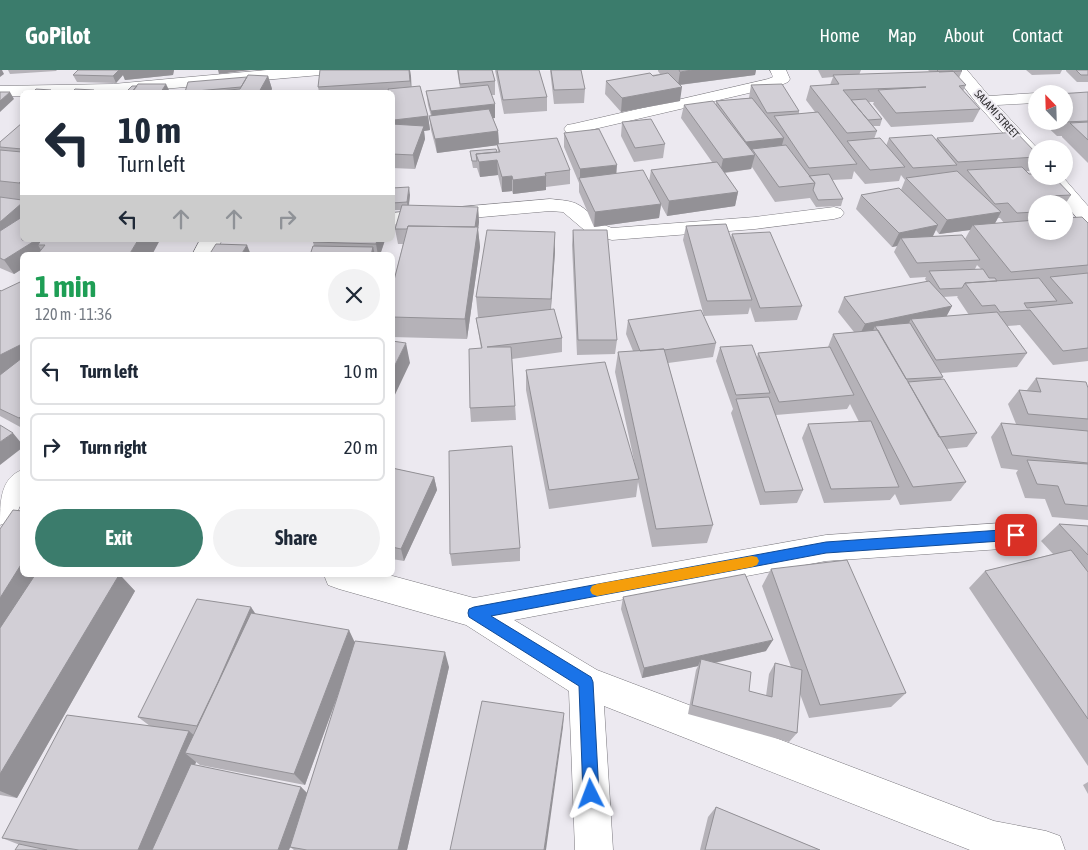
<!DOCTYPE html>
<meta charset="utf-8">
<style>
body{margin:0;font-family:"Asap Condensed",sans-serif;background:#f2f2f3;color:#1f2937;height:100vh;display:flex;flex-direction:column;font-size:19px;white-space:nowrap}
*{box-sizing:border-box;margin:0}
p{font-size:16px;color:#747a83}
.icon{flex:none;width:28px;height:28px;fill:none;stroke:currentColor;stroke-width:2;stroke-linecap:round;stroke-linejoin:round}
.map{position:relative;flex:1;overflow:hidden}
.side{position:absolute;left:20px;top:182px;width:375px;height:325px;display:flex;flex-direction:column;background:#fff;border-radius:8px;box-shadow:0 2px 12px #0003}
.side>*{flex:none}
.banner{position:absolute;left:20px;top:20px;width:375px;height:152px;border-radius:8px;box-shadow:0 2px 12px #0003;background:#fff;color:#1f2937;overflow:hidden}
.needle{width:32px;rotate:337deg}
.controls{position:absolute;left:1028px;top:15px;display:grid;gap:10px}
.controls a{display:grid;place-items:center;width:45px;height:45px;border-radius:50%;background:#fff;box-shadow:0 2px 12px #0003;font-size:25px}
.pin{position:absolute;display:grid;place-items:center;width:42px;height:42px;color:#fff;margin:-21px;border-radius:10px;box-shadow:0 2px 8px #0006}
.me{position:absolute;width:55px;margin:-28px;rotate:357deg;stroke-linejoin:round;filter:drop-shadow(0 0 4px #0008)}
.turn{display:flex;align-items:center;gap:18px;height:105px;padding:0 15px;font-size:22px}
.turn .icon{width:65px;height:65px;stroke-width:2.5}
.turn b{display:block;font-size:35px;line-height:42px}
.lanes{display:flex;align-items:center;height:48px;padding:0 15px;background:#0003;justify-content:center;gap:25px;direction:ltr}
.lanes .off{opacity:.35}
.round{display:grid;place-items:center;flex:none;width:52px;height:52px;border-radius:26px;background:#f2f2f3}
.overview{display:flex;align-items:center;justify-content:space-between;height:85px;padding:0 15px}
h1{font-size:30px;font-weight:700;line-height:38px;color:#1e9e55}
.cta{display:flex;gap:10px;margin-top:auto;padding:10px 15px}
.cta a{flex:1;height:58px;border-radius:30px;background:#3b7c6c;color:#fff;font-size:20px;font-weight:700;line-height:58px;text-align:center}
.cta a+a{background:#f2f2f3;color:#1f2937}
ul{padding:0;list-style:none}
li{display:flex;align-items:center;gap:15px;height:68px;margin:0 10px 8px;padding:0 5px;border:2px solid #e0e1e3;border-radius:8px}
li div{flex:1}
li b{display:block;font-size:19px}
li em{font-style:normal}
header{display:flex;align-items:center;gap:30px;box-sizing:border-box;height:70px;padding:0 25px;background:#3b7c6c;color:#fff}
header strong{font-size:24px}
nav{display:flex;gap:28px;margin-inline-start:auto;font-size:18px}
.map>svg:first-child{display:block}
</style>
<header>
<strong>GoPilot</strong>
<nav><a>Home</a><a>Map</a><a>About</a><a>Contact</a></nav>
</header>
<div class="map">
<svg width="1088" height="780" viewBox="0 0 1088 780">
<rect width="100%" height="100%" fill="#ece9f0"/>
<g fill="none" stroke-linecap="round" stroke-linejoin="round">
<defs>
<path id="minor" d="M267 0H328L326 3 320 5 129 22H22V26H0V16L113 14Z
M770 0H786L790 9 788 12 779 16 573 64 567 63 564 59 567 55 573 54 768 9 773 7Z
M951 0H967L989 26 1036 23 1039 24H1036V33L997 35 1038 79 1036 94 1029 92 978 35Z
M1043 106H1062L1088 136V155L1081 153Z
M550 129C558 130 567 130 575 133 589 139 597 154 612 158L755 147 834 137 841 139 844 143 841 147 834 149 755 159 612 170 589 164 563 142 550 141 392 155V143Z
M200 170H222L214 185H192Z
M22 400C25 422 24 447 0 455 0 433 0 408 22 400Z
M1016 452 1027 456 1031 465 1027 474 1016 478 826 491 514 550 597 600 994 751 1046 761 1060 766 1065 780H970L604 636 613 780H575L569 621 466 555 339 519 328 515 324 505H389L474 528 826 465Z"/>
</defs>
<use href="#minor" stroke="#79777d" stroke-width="1"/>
<use href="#minor" fill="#fff" fill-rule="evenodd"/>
</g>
<path fill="#b5b2b8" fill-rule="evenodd" d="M8 0H57L56 1 10 4Z
M78 0H174L173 5 125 10 123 5 116 13 77 12 73 5Z
M320 0H410L411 17 428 46 430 60 424 61 425 69 415 99 392 98V54H395L392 44V22H319L318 17Z
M457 0H492L495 11V25H491L495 48H493L498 61 499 74 570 100V114L546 117V120L513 124 512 121 502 122 498 105 480 107 477 98H473L471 88 470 81 498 82 497 75 437 83 431 60 429 46H431L428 35 426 21 460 18Z
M495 0H539L547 27V41L504 44Z
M550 0H581L585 19 584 33 554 34Z
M658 0H756L755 5 680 15V31L621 42 605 24 606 11 660 4 658 1Z
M818 0H861L859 5 930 2 928 0H961L962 1 959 8 966 15 963 21 980 39 973 52 891 57 873 34 874 32H869L882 49 880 56H873L877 61 874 69 886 76 889 68 936 70 937 68 1036 83V92L1031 101H1026L1029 104 1071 125 1064 136V134H1036V161L1088 153V291L1053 295 1020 255 1007 256 1027 283 1017 297 941 303 943 307 941 309 977 363 967 377 946 379 966 412 951 431 900 435 895 424 890 430 824 433 802 368 808 354 859 352 850 334 847 339 776 345 803 420 797 433 760 435 731 343 733 339 716 291 720 277 757 288 758 283 828 277 833 264 854 262 838 242 844 227 927 212 925 209 926 207 910 208 894 182 897 176 892 177 856 139 861 125 901 120 905 110 901 105 899 111 865 114 854 101 852 109 832 110 843 129 841 136 816 137 810 128 775 132 752 97 751 99 725 103 738 122 735 136 667 146 661 135 659 148 594 157 579 122V113L564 77V63L616 104 649 112 651 100 712 92 681 48 684 35H716V31L749 28 751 15 799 41V44L815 42 806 30 810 16 830 15 833 7 822 8ZM998 148H1000L1004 153H995ZM936 160 939 164 970 160 965 169 933 166ZM977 195 981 199H975ZM958 226 957 227 969 245 946 246 952 236 943 227Z
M1026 0H1062L1060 4 1032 5Z
M1066 0H1088V12H1077L1066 1Z
M268 6 272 19 270 22H185Z
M1088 22V93L1062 67V66H1057L1041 51H1064Z
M1035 25H1036V46L1028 39Z
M622 52 665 74 663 88 634 92 621 66Z
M22 54V170H160L22 185V199L14 204 0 198V72Z
M392 118 410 125 409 136 478 137 479 152 478 159 480 177 467 269 392 267V218L403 174H398L395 159 401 140H392Z
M686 156 731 168 732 164 802 236 797 250 755 252 750 237 748 244 704 246 683 170Z
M573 160 617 270 615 284 577 285 572 175Z
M385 170 380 185H310L314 176 313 172Z
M555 182 551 240 562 268V282L512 289 516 350 471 352 470 338 481 278 476 248 485 247H478L476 227Z
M22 215V358L0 346V220L1 221Z
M628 250 716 273 713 287 668 293 713 455 707 473 652 477 638 412 636 427 549 439 526 320V300L635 395 615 302 618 282 633 281 626 264Z
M1036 308 1088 318V450L1052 447 1045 429 1025 428 1016 403 1018 400 1001 398 991 367 1001 353 1016 354 1008 334 1019 320H1027Z
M392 398 434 407 437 420 404 491 392 489Z
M1059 454 1088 456V696L969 518 985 501 1053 484 1041 471Z
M0 459 22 505H120L135 521 17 728 0 725Z
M520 478V491L452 496 450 484Z
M771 499 906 623 891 637 809 648 800 624 797 663 789 672 688 644 696 600 698 596 642 608 621 539 623 527 766 581 715 593 749 621 766 626 769 604 775 593 791 597 762 516Z
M256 544 355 572 449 597 407 780H294L290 777 293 769 289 780H15L20 775 2 768 150 656 138 647ZM341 617 307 723 301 717 195 695 196 692 200 695 305 715Z
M1088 712V724L1083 715Z
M716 737 820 780H700L708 747Z"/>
<path fill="#939196" d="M0 0H2L4 4 0 7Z
M119 0H174L173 5 125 10 123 5 116 13 113 6Z
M218 0H251L219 4Z
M409 0H410L411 6 412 25 410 11Z
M692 0H756L755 5 678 15 680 2Z
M268 6 272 19 270 22H259Z
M166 14 170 22H161Z
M682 17 680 31 621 42 622 28Z
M10 22 14 29 0 42V31Z
M495 34V48L433 55 431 41Z
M428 46 430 60 424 61 425 69 415 99 413 85 397 64 394 50Z
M498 61 499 75 437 83 435 69Z
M784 68 780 82 752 79 751 85 743 86 746 72Z
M755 85 751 99 720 103 723 89Z
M497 90 498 105 480 107 479 92Z
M617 95 616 109H580V99Z
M512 106V121L502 122V107Z
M546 106V120L513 124V110Z
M22 110V118L19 113Z
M409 117 410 125 408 140 407 132Z
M738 122 735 136 667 146 669 131Z
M22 133V155L0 166V152Z
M661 134 659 148 594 157 595 142Z
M478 137 479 152 478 159 480 177 467 269 465 249 474 161Z
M1001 142 993 157 973 155 970 160 939 164 947 150Z
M938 155 931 170 901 168 897 176 892 177 899 163Z
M555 162V182L550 249 551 229Z
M36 170H62L45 175H38L44 185H22V199L14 204 4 190Z
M138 170H160L152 185H129Z
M377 170H385L380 185H378L376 174Z
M247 175 251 185H241Z
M373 177 375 185H371Z
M952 236 944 251 911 249 906 258 875 256 871 265 858 268 865 254Z
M406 273 410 293 392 331V301Z
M22 274V302L0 313V285Z
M22 345V353L19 348Z
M13 363 22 374V378L0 395V372Z
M434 407 437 420 404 491 401 479Z
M22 493V505H36L0 562V528Z
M119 505H120L135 521 17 728 0 721V704Z
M251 537 259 549 198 657Z
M349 560 356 575 305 715 294 704Z
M773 570 766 581 700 596 701 589 698 596 642 608 644 598Z
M445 582 449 597 407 780H398Z
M564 643 563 657 546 780H544Z
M189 661 204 674 185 683 196 692 160 780H138Z
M301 717 309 725 289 780H278Z"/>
<path fill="#d2cfd6" stroke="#939196" d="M78 0H119L113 6 73 5Z
M320 0H409L410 11 318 17Z
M458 0H492L495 11 460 14Z
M497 0H539L547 27 503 30Z
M551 0H581L585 19 554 20Z
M679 0H692L680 2Z
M937 0H961L962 1 939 2Z
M1076 0H1088V5H1081Z
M953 1 966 15 959 16 980 39 896 43 878 20 926 17 843 20 877 61 847 63 810 16 839 14 833 5Z
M650 3 653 6 668 3 682 17 622 28 606 11Z
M248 5 268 6 259 22H208L240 19Z
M247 7 241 17 185 22 188 12Z
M138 14H166L161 22H132Z
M782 14 799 41 767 43 751 15Z
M488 15 495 34 431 41 426 21Z
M132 16H137L132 22H126Z
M420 16 428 46 394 50 392 41V22H389L388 19Z
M36 19 51 20 48 22H33Z
M75 19 94 20 92 22H72Z
M0 22H10L0 31Z
M1088 22V51L1065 52 1064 51V24H1058Z
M752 28 784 68 746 72 716 31Z
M866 29 882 49 868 50 851 30Z
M713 31 755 85 723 89 684 35Z
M489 39 498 61 435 69 429 46Z
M818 42 857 94 809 98 774 46Z
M651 49 665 74 635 78 622 52Z
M1088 52V70L1070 53Z
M22 53V79L0 77V72Z
M392 54 424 56 413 85 392 84Z
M599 59 617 95 580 99 564 63Z
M1016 62 1036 83V87L958 92 937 68Z
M932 65 957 95 913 98 889 68Z
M557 68 570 100 545 103 546 106 513 110 512 106 502 107 497 90 479 92 476 84 500 82 497 74Z
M880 68 905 97 870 100 847 71Z
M786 75 815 113 779 117 752 79Z
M496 79 497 82 476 84 477 91H472L470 81Z
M0 80 22 82V110L19 113 0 111Z
M717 92 738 122 669 131 651 100Z
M1022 97 1029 104H1036V106H1053L1071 125 1049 126 1056 134H1036V142L1017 143 1008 133 995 134 967 100Z
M643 100 661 134 595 142 579 108Z
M957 101 1001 142 947 150 906 108Z
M829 104 843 129 818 130 813 120 815 113 809 106Z
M409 117 407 132 392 133V118Z
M899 118 938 155 899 163 861 125Z
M0 127 22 130V133L0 152Z
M402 135 478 137 475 157 408 156 407 159H395Z
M22 147V170H36L4 190 0 188V161Z
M1082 147 1088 153V195L1011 202 973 155 1036 150V161H1064V148Z
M726 154 752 230 707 231 686 156Z
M408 156 478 157 465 249 392 247V218Z
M487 160 555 162 551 229 476 227Z
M573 160H607L617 270H578Z
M770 162 802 236 760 238 732 164Z
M962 165 980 190 917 193 901 168Z
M41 170H138L129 185H37L45 175H38Z
M314 170H377L376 174 313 172Z
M216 174 247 175 241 185H209Z
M313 176 373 177 371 185H310Z
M983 199 989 208H995L997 211 965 213 962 218 940 219 929 201Z
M1088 203V278L1063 281 1030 240 1000 242 995 235 982 236 965 213 1039 208 1057 231 1024 233 1027 238 1073 233 1050 207Z
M929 211 952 236 865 254 844 227Z
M20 212 22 215V274L0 285V220L1 221Z
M554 239 562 268 487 277H511L515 336 470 338 469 279 482 278 476 248Z
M701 240 716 273 664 280V279L640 281 628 250Z
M997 242 1027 283 936 290 911 249Z
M910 253 943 307 906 309 875 256Z
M878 260 966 412 913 417 833 264Z
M392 271 406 273 392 301Z
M752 275 770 323 736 325 720 277Z
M830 277 854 325 779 332 758 283Z
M664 279 713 455 656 459 618 282Z
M22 288V345L19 348 0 339V305Z
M605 292 639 409 549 420 526 300Z
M1036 308 1086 312 1088 318V349L1028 344 1019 320 1041 322Z
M944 309 977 363 939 367 908 312Z
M769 327 803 420 765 422 736 329Z
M871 351 899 417 831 419 808 354Z
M1001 353 1088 361V393L1012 385Z
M0 355 13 363 0 372Z
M512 376 520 478 450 484 449 381Z
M1027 390 1088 394V436L1065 434 1058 416 1037 414Z
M392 398 434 407 401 479 392 477Z
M13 440 22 441V493L0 528V459Z
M1059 454 1088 456V485Z
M1071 480 1088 502V649L985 501Z
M847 490 906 623 820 635 771 499Z
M745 504 773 570 644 598 623 527Z
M35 505H119L0 704V558Z
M197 529 251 537 218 612 197 656 138 647Z
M251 543 349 560 294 704 185 683Z
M355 571 445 582 398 780H307L290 777Z
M701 589 751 602 749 621 772 627 775 593 802 600 797 663 692 635Z
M482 631 564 643 544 780H450Z
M67 645 189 661 138 780H79L2 768Z
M191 694 301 717 278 780H152Z
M716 737 820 780H705Z
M19 774 47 780H15Z"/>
<path fill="#1a73e8" stroke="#114b97" d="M1016 459 1020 461 1022 465 1020 468 1016 470 826 483 491 546 591 607 593 612 599 724 596 729 591 732 586 729 583 724 579 616 469 547 468 543 469 539 474 537 826 472Z"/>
<path fill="#f59e0b" d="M752 486 757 487 759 491 757 495 752 497 597 526 592 524 590 520 592 516 597 514Z"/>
<g text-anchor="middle" stroke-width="4" stroke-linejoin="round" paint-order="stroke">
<g font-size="11" fill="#2d2c2e" stroke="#ece9f0">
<text transform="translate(997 44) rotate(48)" y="4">SALAMI STREET</text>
</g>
</g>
</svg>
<div class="controls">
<a><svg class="needle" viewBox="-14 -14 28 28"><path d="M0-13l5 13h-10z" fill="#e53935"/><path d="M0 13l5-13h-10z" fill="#747a83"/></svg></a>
<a>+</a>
<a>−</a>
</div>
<div class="pin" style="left:1016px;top:465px;background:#d93025"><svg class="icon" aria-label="arrive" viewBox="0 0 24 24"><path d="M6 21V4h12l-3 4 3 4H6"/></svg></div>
<svg class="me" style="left:591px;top:724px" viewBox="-20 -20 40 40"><path d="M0-17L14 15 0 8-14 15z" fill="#1a73e8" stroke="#fff" stroke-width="4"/></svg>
<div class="banner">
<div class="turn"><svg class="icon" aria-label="left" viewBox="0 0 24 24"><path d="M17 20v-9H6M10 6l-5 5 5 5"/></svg><div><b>10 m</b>Turn left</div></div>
<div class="lanes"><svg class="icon" aria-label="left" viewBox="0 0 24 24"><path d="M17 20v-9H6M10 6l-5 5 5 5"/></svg><svg class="icon off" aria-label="ahead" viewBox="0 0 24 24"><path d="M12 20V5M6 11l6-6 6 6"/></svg><svg class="icon off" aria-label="ahead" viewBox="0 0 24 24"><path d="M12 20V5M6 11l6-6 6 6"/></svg><svg class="icon off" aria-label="right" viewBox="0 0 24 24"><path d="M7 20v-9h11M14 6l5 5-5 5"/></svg></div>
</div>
<section class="side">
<div class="overview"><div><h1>1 min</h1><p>120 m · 11:36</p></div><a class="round"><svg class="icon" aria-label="close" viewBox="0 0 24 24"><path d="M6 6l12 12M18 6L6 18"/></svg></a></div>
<ul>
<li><svg class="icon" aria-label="left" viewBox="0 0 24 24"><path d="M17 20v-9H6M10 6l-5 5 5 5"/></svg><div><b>Turn left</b></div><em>10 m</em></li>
<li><svg class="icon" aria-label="right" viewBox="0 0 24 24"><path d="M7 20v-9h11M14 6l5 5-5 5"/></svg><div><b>Turn right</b></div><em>20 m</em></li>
</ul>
<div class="cta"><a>Exit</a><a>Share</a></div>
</section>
</div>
